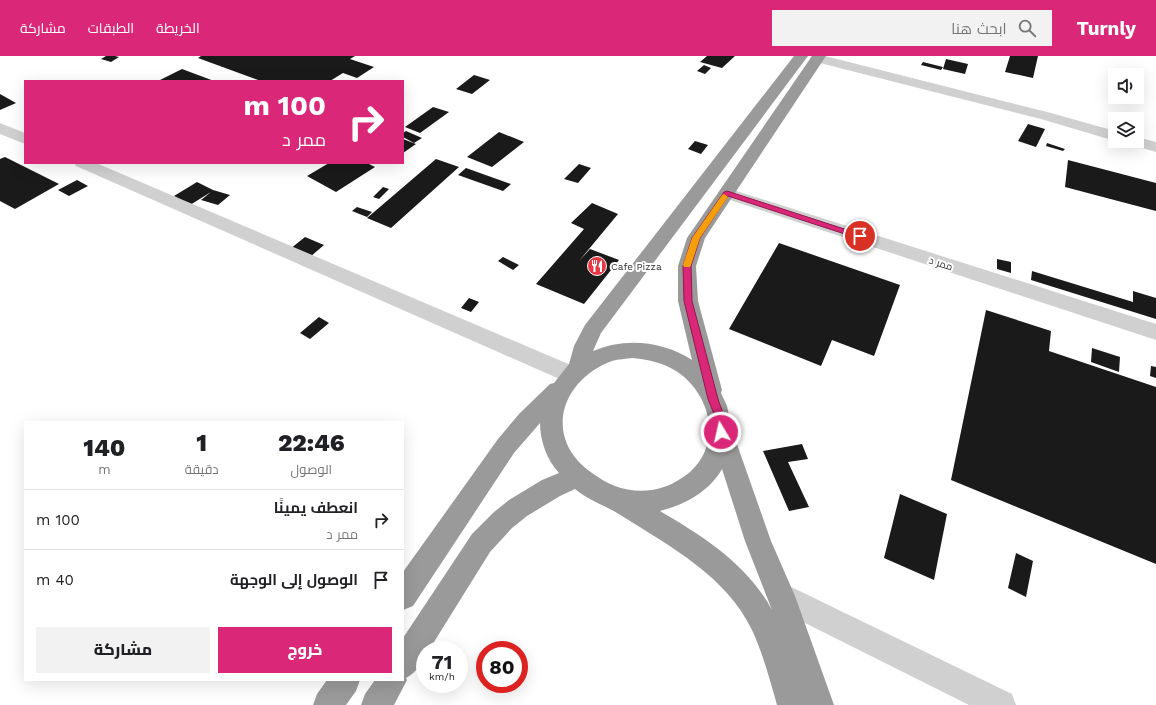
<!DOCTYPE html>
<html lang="ar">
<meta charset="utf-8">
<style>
body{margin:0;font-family:"Work Sans",Cairo,sans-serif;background:#f2f2f2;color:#202124;direction:rtl;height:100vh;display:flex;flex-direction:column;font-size:15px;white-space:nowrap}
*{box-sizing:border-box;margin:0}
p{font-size:13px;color:#757577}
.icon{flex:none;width:22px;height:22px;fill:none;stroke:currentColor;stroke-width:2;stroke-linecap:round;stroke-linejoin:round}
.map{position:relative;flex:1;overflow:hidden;direction:ltr}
.side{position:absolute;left:24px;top:365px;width:380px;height:260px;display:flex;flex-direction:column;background:#fff;border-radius:0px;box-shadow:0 4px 16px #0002;direction:rtl}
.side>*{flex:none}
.hud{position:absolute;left:24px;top:24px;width:380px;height:84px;border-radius:0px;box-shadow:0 4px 16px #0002;direction:rtl;background:#db2777;color:#fff;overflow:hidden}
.fabs{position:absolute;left:1108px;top:12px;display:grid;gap:8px}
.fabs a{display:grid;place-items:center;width:36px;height:36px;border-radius:0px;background:#fff;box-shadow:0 4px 16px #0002;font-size:20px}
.speed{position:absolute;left:416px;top:585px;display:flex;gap:8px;font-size:20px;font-weight:700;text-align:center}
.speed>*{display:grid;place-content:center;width:52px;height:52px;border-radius:50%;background:#fff;box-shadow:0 4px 16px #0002;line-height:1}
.speed small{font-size:10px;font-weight:400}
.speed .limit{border:6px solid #d22;background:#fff;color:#111}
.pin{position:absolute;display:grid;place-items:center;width:34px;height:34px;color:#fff;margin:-17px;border:2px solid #fff;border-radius:50%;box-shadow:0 1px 4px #0007}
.me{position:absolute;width:44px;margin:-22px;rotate:351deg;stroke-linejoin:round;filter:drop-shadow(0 0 3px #0008)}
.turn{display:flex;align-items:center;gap:14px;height:84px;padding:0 12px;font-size:18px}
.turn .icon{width:52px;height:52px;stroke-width:2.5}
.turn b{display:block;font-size:28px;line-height:34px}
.eta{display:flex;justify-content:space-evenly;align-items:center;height:68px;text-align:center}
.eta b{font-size:24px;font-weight:800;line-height:28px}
.action{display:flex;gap:8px;margin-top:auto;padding:8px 12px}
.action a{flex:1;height:46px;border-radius:0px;background:#db2777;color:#fff;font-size:16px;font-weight:800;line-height:46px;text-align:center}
.action a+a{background:#f2f2f2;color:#202124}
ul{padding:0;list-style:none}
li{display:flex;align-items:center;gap:12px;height:60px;padding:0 12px;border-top:1px solid #e0e0e0}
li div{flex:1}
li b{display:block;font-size:15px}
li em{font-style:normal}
header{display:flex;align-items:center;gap:24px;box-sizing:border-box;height:56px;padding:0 20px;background:#db2777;color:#fff}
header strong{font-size:19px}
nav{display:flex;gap:22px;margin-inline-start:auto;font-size:14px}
.search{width:280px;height:36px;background:#f2f2f2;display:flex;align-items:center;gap:10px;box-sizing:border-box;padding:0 14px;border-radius:0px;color:#757577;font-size:15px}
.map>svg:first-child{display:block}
</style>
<header>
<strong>Turnly</strong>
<div class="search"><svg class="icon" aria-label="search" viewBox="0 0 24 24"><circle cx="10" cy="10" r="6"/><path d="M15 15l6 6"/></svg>ابحث هنا</div>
<nav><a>الخريطة</a><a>الطبقات</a><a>مشاركة</a></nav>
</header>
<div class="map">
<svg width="1156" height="649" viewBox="0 0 1156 649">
<rect width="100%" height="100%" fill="#fff"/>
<path fill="#1a1a1a" d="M106 0H115L119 1 111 6 101 3Z
M201 0H355L350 3 374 11 357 22 343 17 330 25H261L198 2Z
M707 0H735L722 12 700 6Z
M1010 0H1038L1033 22 1005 16Z
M946 3 968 8 965 18 943 13Z
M923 6 943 11 941 14 921 9Z
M704 9 711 12 705 18 697 15Z
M182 13 214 25H158Z
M474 19 490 24 472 38 456 33Z
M0 38 16 47 0 54Z
M433 51 449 56 420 77 405 71Z
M1028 68 1045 73 1036 91 1018 85Z
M406 75 422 82 414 87 403 81V77Z
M499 76 524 86 492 111 467 101Z
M403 83 416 88 403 97Z
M695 85 708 89 701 98 688 93Z
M1047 87 1065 93 1063 95 1046 90Z
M5 101 59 128 15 153 0 145V103Z
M436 103 459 111 391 172 367 162Z
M1068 104 1156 127V155L1065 131Z
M329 107H367L375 111 336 136 307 120Z
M579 108 591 112 578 127 564 123Z
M466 112 511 128 503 135 458 119Z
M77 124 88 130 69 140 58 134Z
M197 126 213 134 230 139 218 149 201 144 211 136 190 149 174 140Z
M383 131 389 133 379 143 373 141Z
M592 147 618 158 579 205 590 193 619 204 584 248 536 228 584 173 571 167Z
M357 151 372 156 367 161 352 155Z
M305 181 324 189 310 201 290 193Z
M779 187 900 229 874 300 832 284 821 310 729 273Z
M503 201 519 209 513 214 498 205Z
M997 203 1011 206V217L997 213Z
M1032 215 1133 246V235L1156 242V263L1031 224Z
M469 242 479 246 471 256 461 252Z
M986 254 1051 275 1049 295 1156 331V508L951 424Z
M319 261 329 267 310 283 300 277Z
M1092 292 1120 301 1119 316 1091 306Z
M1151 310 1156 311V322L1150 320Z
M802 388 808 403 788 406 809 451 789 455 763 395Z
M900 438 947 458 934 524 884 502Z
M1016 497 1033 505 1026 541 1008 532Z"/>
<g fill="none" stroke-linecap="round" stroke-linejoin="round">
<path fill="#d0d0d0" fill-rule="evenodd" d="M812 0H825L1051 57 1115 75V85L1041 63 812 5 810 2Z
M0 67 25 77V88L0 78Z
M1137 81 1156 86V96L1128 88 1126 85H1137Z
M74 107H96L580 313 583 319 580 325 572 328 564 325 76 110Z
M727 132 1156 268V284L721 141 718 137 721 133Z
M781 526 1012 638 1016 649H969L771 550 767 540 771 530Z"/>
<path fill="#9a9a9a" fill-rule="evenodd" d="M794 0H808L601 277 593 295C625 281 663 285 692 304L678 245V210L687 182 812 0H826L705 182 696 210 698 245 722 334 721 337 727 350 732 374 771 485 795 540 834 649H777C770 624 763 598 752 574 726 520 671 491 622 460 607 450 589 445 575 433L560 440 527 460 512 472 490 496 429 594H425C425 605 416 617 406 622L407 624 394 649H361L365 638 375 624H403V582L472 478 494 456 509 444 542 424 559 417C547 404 540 385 540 367L514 397 413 550 403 554V516L498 383 519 358 550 328 554 327 569 308 574 290 585 269ZM633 302C648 304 662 306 676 315 710 337 723 386 690 416 679 425 666 432 652 434 629 437 611 431 592 417 582 410 572 400 567 388 552 352 578 317 612 305 618 303 626 303 633 302ZM722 413 745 485 772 554C747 508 704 481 660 455 684 449 709 436 722 413Z
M327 624H360L356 635 346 649H313L317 638Z"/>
</g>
<path fill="#db2777" stroke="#8e194d" d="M727 135 863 179 864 180 860 183 857 182 728 140 700 182 691 210 692 245 718 343C721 353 729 368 725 379H718L714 358 708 343 684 245 683 210 692 182 724 136Z"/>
<path fill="#f59e0b" d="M724 138 728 141 700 182 691 209 690 211H684L683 209 692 182 722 139Z"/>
<defs>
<symbol id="restaurant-disc" viewBox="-11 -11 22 22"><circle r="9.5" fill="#e63946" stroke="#fff"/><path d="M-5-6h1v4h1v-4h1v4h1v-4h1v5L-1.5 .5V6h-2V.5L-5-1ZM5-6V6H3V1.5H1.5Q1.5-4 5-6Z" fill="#fff"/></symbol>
</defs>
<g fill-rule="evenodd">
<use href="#restaurant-disc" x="586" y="199" width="22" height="22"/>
</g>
<g text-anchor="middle" stroke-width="4" stroke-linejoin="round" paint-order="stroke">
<g font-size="10" fill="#333" stroke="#fff">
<text transform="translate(941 207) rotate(18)" y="4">ممر د</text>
</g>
<g font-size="10" fill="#333" stroke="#fff" text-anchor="start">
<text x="611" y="214">Cafe Pizza</text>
</g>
</g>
</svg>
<div class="fabs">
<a><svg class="icon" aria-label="sound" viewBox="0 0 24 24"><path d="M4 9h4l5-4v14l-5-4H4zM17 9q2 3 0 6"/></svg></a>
<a><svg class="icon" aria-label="layers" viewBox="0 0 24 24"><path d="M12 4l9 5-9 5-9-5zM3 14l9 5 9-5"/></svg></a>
</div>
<div class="speed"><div>71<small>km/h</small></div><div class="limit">80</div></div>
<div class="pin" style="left:860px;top:180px;background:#d93025"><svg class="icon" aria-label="arrive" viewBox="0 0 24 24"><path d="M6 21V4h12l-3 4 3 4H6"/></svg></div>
<svg class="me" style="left:721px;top:376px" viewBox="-20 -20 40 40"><circle r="17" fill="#db2777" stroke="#fff" stroke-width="3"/><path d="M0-11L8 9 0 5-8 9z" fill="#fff"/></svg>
<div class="hud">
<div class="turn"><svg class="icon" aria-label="right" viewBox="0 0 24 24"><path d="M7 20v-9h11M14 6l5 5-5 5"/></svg><div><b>100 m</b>ممر د</div></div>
</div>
<section class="side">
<div class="eta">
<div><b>22:46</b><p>الوصول</p></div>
<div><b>1</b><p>دقيقة</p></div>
<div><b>140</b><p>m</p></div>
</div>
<ul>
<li><svg class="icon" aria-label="right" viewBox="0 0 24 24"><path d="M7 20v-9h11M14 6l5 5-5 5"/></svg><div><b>انعطف يمينًا</b><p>ممر د</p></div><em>100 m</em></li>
<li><svg class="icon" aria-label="arrive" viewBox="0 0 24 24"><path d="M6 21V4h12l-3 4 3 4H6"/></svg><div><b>الوصول إلى الوجهة</b></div><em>40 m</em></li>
</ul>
<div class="action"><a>خروج</a><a>مشاركة</a></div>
</section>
</div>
